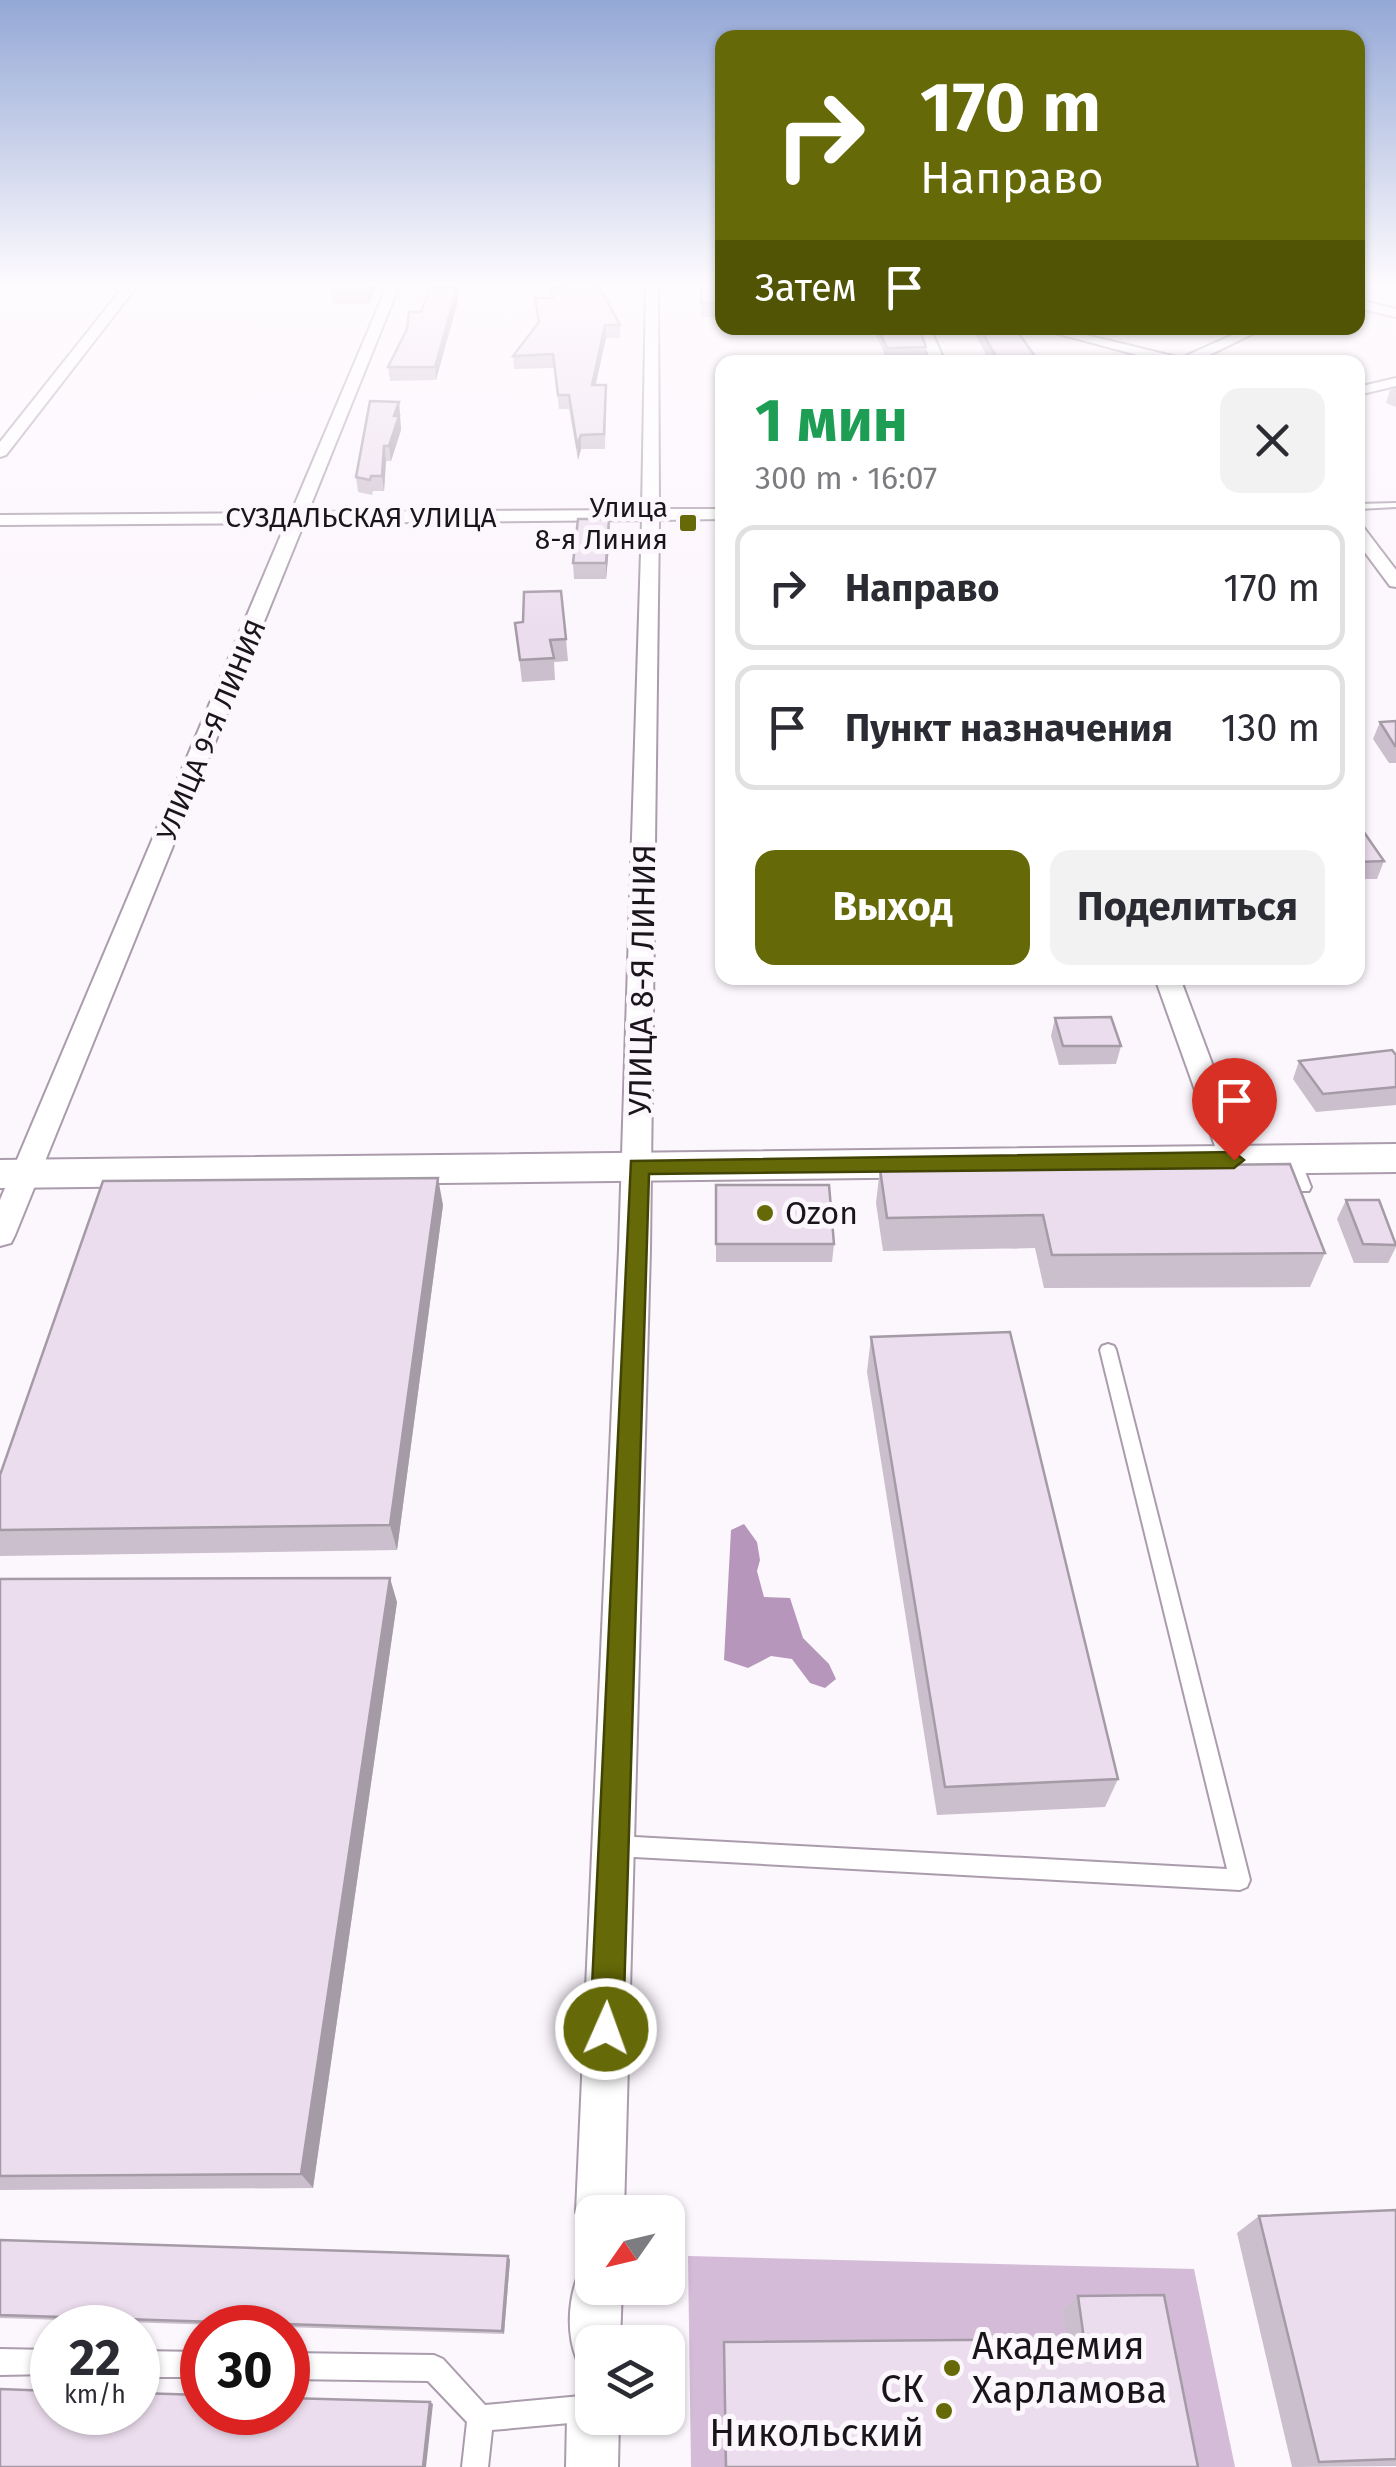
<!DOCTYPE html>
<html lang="ru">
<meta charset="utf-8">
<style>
body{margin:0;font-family:"Fira Sans",sans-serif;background:#f2f2f3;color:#2b2b33;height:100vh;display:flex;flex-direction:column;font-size:38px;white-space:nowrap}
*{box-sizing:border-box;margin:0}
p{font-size:32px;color:#7c7c81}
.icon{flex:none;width:55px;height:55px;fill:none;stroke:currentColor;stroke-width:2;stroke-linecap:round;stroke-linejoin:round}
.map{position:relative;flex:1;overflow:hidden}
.drawer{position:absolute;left:715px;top:355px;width:650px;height:630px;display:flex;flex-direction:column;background:#fff;border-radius:20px;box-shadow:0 2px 8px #0004}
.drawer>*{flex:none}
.hud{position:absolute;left:715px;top:30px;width:650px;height:305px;border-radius:20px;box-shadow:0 2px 8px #0004;background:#666907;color:#fff;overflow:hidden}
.needle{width:65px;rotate:236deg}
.tools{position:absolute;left:575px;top:2195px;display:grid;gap:20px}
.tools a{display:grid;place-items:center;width:110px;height:110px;border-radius:20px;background:#fff;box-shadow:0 2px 8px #0004;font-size:50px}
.speed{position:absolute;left:30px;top:2305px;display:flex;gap:20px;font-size:50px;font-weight:700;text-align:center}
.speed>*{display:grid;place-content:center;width:130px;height:130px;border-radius:50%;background:#fff;box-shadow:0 2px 8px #0004;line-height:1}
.speed small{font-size:25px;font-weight:400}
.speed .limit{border:15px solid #d22;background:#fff;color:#111}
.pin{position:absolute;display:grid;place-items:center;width:85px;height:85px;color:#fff;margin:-102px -42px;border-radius:50% 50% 50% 0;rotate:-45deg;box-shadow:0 0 10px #0007}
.pin .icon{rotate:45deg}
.me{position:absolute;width:110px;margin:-55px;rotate:2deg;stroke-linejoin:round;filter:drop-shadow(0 0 8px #0008)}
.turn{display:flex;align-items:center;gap:35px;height:210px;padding:0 40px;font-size:45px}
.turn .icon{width:130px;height:130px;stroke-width:2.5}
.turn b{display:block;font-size:70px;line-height:85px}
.then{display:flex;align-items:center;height:95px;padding:0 40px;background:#0003;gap:20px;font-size:38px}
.round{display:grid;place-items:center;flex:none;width:105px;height:105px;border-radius:20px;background:#f2f2f3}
.overview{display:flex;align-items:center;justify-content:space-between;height:170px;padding:0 40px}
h1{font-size:60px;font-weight:700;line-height:75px;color:#1e9e55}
.button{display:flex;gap:20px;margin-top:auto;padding:20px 40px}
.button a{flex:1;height:115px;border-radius:20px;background:#666907;color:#fff;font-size:40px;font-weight:700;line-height:115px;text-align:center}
.button a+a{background:#f2f2f3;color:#2b2b33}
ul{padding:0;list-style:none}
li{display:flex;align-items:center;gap:30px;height:125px;margin:0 20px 15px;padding:0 20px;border:5px solid #e1e1e2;border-radius:20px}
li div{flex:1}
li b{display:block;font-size:38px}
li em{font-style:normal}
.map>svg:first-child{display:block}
</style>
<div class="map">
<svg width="1396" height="2467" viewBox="0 0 1396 2467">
<rect width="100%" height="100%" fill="#fcf6fd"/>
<path fill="#d4bcd8" d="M688 2256 1194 2269 1235 2467H691Z"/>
<path fill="#b697bb" d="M744 1524 757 1542 760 1560 757 1571 764 1597 790 1598 803 1638 829 1664 836 1679 825 1688 810 1683 792 1659 771 1656 748 1668 724 1660 731 1530Z"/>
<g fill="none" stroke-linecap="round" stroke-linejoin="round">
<defs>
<path id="lane" d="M1396 503V507L1358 509V504Z
M1293 1154 1300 1159 1311 1187 1309 1191H1299L1297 1187 1286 1159Z
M1108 1344 1114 1346 1116 1350 1250 1880 1247 1887 1240 1890 616 1856 609 1853 606 1846 609 1839 616 1836 1227 1869 1100 1350 1102 1346Z
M0 2349 52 2350V2374L0 2375Z
M138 2351 202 2352V2377H138Z
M288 2353 434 2355 443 2359 485 2405 592 2395V2418H600L592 2421 492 2430 488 2467H462L467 2422 428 2381 288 2379Z"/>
<path id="street" d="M124 286H137L6 455 0 457V442Z
M387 286H399L308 512 642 510 646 286H658L659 509H722V519L659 520 650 1250 624 2212H592V2233L583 2229 576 2212 619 1250 642 520 304 523 15 1235 11 1243 0 1246V1200L286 523 0 525V515L291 513Z
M1358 300 1396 309V317L1358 308Z
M918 328H930L945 362H931Z
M1036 328H1057L1181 358 1248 328H1265L1195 362H1164Z
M1396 378V386L1358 395V387Z
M1358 527 1364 528 1396 570V587L1390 586 1358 543Z
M1155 978H1180L1248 1160 1244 1167H1224L1220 1160Z
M592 2265V2288H622L620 2342H592V2366L577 2360C566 2333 568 2298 580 2271Z
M592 2392V2418H619L618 2467H566L567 2418 575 2400Z"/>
<path id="secondary" d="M1396 1144V1172L0 1188V1160Z"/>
</defs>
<use href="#lane" stroke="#aa9cac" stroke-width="4"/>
<use href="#street" stroke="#aa9cac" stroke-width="4"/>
<use href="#secondary" stroke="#aa9cac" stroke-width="4"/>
<use href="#lane" fill="#fff" fill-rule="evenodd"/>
<use href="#street" fill="#fff" fill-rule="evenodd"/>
<use href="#secondary" fill="#fff" fill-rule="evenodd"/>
</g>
<path fill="#cbbecd" d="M333 286H377L369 304H333L331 292Z
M701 286H722V317H701Z
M550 287 620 325V338H606L596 385H606L605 449H581L578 460 569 409H559L554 368 514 369 513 356 538 323 535 298H551Z
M458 301 436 380 390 381 388 367 421 312Z
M875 328H919L926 347 925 358H886L875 333Z
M976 328H1015L1039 362H990L976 336Z
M1396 388V407L1386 403 1390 390Z
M399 402 401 430 391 461H386L384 491H373L372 495 358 492 356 477Z
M609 519 610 535 606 579H574L573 563Z
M515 623 566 639 568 661 554 662 555 680 522 682Z
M1396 721V763H1389L1373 739 1380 722Z
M1358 825 1384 861 1377 879H1358Z
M1255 978H1307L1306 982 1259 984Z
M1055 1018 1121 1046 1116 1064 1059 1065 1051 1036Z
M1396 1055V1105L1316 1112 1293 1079 1299 1061Z
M880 1169 1325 1253 1310 1287 1044 1288 1035 1248 883 1251 876 1203Z
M716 1185 834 1244 832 1262H716Z
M1346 1200 1396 1242V1247L1388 1263H1354L1337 1219Z
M443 1205 397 1550 0 1556V1475Z
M871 1337 1118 1779 1105 1807 937 1815 867 1372Z
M0 1579 397 1602 313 2188 0 2190Z
M1396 2210V2466L1292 2467 1237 2233 1259 2216Z
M0 2240 508 2256 510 2260 504 2334 0 2318Z
M1078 2296 1198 2467H724V2342L1067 2339 1063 2310Z"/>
<path fill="#a59ba7" d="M370 286H377L369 304 368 292Z
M457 288 458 301 436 380 435 367Z
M605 325 606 338 592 399V385Z
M399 402 401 430 391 461 389 446 394 416Z
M581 435V449L578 460 577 445Z
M384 446 386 461 384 491 382 476Z
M609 519 610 535 606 579V563Z
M438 1178 443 1205 397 1550 390 1525Z
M390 1578 397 1602 313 2188 301 2174Z
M508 2256 510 2260 504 2334 502 2331Z
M430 2402 433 2404 426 2467H423Z"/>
<path fill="#ecddee" stroke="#a59ba7" stroke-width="2.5" d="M333 286H370L368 292H331Z
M568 286H599L620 325H605L592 385H606L604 434 581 435 577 445 569 395H558L553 354 513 356 539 322 535 298H553L550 287Z
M701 286H722V303H701Z
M430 288H457L435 367H388L407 329 409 312H421Z
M878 328H919L926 347 887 348Z
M980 328H1015L1039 362H999Z
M370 401 399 402 394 416H399L389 446H384L382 476H371L370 480 356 477Z
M578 519H609L606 563H573Z
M561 591 566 639 550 640 554 658 520 660 515 623 523 622 524 592Z
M1396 721V746H1395L1380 722Z
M1358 825H1359L1384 861 1358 862Z
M1111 1017 1121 1046H1063L1055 1018Z
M1392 1050 1396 1055V1087L1323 1094 1299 1061Z
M1290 1164 1325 1253 1052 1255 1043 1215 887 1218 880 1169Z
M438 1178 390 1525 0 1530V1475L103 1181Z
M716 1185H829L834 1244H716Z
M1346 1200H1379L1396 1245 1363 1244Z
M1010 1332 1118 1779 945 1787 871 1337Z
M390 1578 301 2174 0 2176V1579Z
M1396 2210V2459L1319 2462 1259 2216Z
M0 2240 508 2256 502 2331 0 2315Z
M1164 2295 1198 2467H726L724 2342 1084 2339 1078 2296Z
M0 2389 52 2391V2412H138V2393L202 2395V2412H288V2398L430 2402 423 2467H0Z"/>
<linearGradient id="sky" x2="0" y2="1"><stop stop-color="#94a8d6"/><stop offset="0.45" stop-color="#fefbfe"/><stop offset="1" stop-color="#fefbfe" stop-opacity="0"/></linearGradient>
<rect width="1396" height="632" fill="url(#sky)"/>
<path fill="#666907" stroke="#424405" stroke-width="2.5" d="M1234 1152 1244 1160 1234 1168 649 1174 623 2029 618 2041 606 2046 595 2041 590 2029 631 1161Z"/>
<g fill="#666907" stroke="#fcf6fd" stroke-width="4">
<rect x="678" y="513" width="20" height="20" rx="5"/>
<circle cx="765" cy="1213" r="10"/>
<circle cx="952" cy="2368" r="10"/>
<circle cx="944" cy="2411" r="10"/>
</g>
<g text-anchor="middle" stroke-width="10" stroke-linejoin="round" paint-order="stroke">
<g font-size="28" fill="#1a151b" stroke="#fcf6fd" text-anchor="end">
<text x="668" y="517">Улица<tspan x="668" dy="32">8-я Линия</tspan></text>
</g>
<g font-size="28" fill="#1a151b" stroke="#fcf6fd">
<text x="361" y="527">СУЗДАЛЬСКАЯ УЛИЦА</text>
<text transform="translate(211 730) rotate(-67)" y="10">УЛИЦА 9-Я ЛИНИЯ</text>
</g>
<g font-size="32" fill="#1a151b" stroke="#fcf6fd">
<text transform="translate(642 980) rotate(-89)" y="11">УЛИЦА 8-Я ЛИНИЯ</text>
</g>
<g font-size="32" fill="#1a151b" stroke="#fcf6fd" text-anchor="start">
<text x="785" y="1224">Ozon</text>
</g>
<g font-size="38" fill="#1a151b" stroke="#fcf6fd" text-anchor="start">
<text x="972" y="2359">Академия<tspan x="972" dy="44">Харламова</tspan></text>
<text x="924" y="2402" text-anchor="end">СК<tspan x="924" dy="44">Никольский</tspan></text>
</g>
</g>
</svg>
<div class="tools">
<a><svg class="needle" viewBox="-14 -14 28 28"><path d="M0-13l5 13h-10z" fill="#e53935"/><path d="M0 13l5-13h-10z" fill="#7c7c81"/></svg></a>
<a><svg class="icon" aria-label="layers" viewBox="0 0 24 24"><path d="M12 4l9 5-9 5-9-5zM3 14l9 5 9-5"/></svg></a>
</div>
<div class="speed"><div>22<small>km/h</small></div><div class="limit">30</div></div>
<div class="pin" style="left:1234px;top:1160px;background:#d93025"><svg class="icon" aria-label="arrive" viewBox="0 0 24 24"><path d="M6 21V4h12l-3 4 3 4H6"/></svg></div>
<svg class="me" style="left:606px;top:2029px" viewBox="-20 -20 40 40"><circle r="17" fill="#666907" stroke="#fff" stroke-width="3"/><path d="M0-11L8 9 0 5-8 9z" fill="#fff"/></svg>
<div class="hud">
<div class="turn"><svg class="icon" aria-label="right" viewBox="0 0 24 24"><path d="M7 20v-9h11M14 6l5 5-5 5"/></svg><div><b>170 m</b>Направо</div></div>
<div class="then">Затем<svg class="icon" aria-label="arrive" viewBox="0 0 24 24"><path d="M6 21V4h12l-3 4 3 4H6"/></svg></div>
</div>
<section class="drawer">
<div class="overview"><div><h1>1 мин</h1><p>300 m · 16:07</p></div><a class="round"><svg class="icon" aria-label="close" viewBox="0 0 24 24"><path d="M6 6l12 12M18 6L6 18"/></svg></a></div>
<ul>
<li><svg class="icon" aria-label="right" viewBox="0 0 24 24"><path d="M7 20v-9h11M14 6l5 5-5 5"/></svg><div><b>Направо</b></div><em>170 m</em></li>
<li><svg class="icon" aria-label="arrive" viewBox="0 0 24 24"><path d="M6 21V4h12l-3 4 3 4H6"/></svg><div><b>Пункт назначения</b></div><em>130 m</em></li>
</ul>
<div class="button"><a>Выход</a><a>Поделиться</a></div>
</section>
</div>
